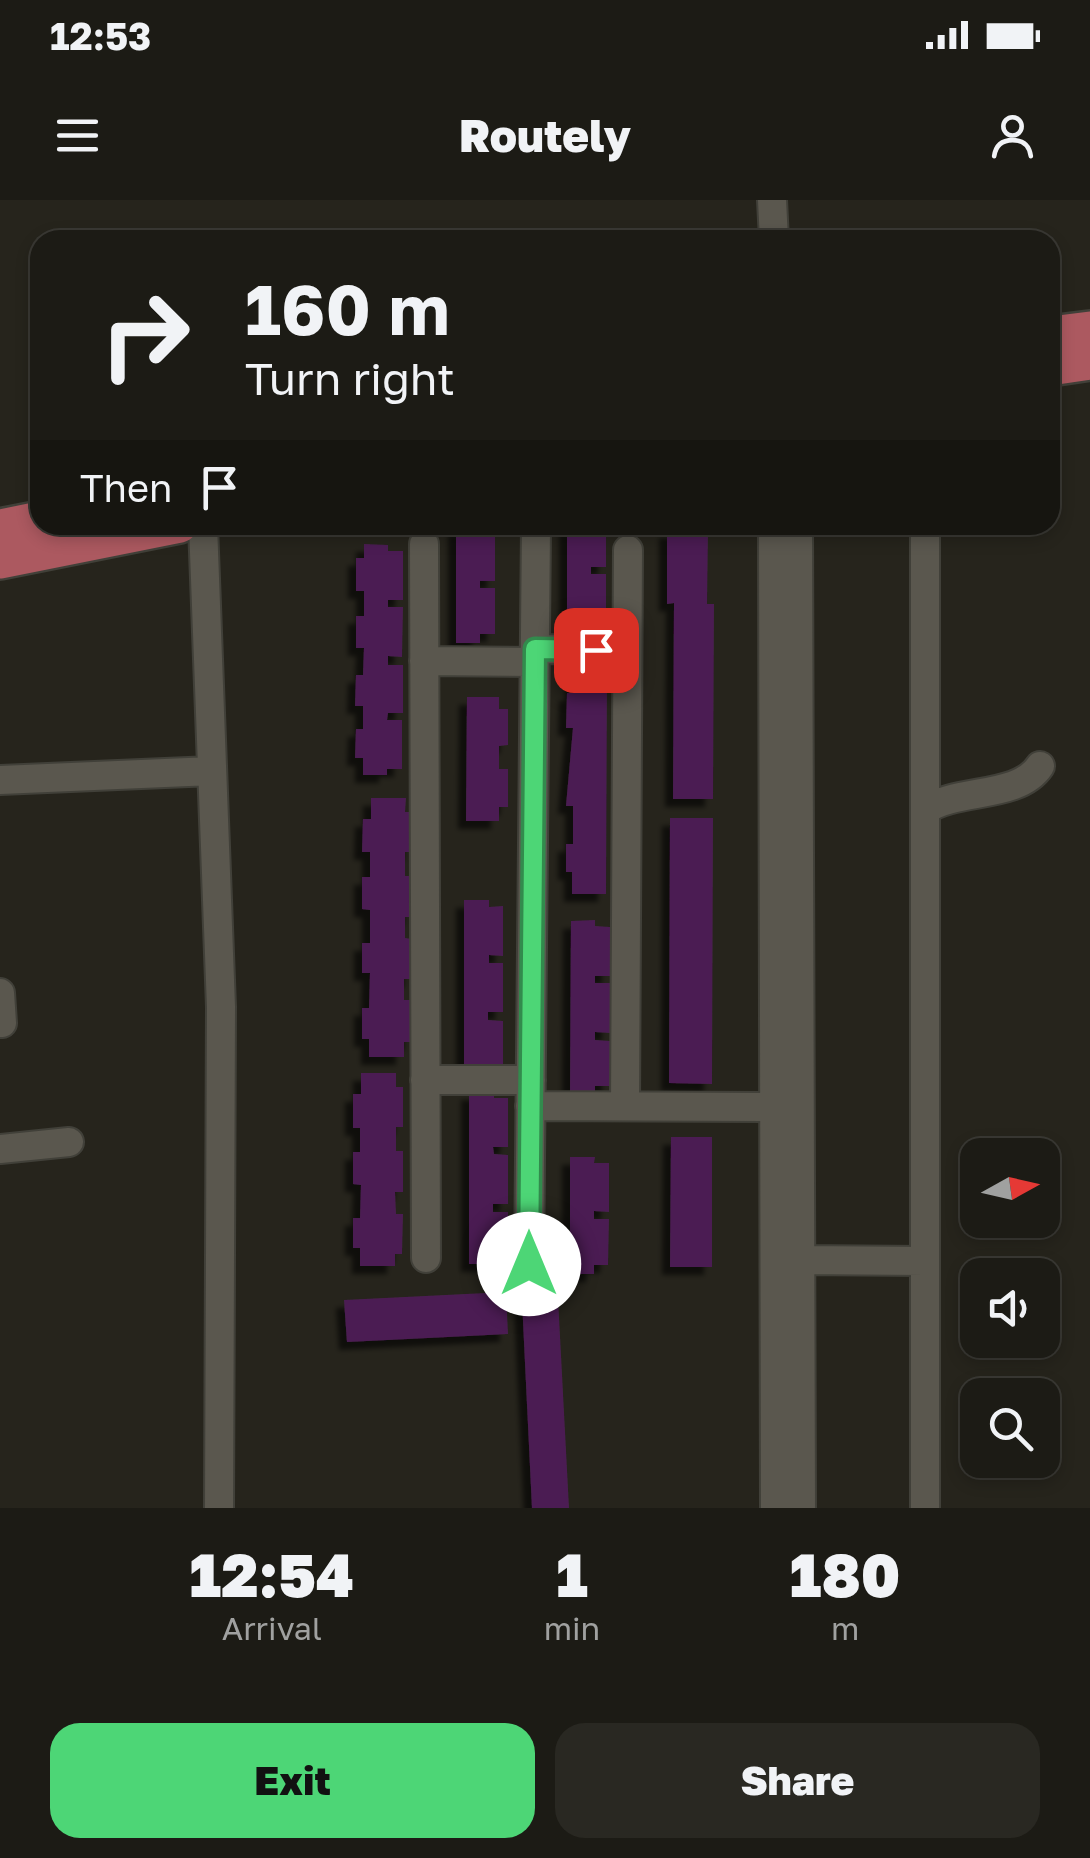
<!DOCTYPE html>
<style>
body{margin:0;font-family:"Golos Text",sans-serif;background:#292822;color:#f1f3f6;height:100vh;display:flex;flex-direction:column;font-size:38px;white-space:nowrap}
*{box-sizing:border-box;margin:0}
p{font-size:32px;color:#a0a1a0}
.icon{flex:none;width:55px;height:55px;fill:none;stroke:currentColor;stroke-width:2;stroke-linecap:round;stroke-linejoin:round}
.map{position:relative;height:1308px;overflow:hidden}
.side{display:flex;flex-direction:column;background:#1c1b15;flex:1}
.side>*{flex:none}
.guide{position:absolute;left:30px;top:30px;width:1030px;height:305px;border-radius:30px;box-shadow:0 5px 15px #0003,0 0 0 2px #3a3934;background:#1c1b15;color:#f1f3f6;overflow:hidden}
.needle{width:65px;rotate:82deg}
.fabs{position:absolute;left:960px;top:938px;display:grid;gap:20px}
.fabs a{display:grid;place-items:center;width:100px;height:100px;border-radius:20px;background:#1c1b15;box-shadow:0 5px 15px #0003,0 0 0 2px #3a3934;font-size:50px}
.pin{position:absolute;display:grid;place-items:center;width:85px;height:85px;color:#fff;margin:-42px;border-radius:20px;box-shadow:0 5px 15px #0006}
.me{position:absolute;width:110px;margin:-55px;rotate:0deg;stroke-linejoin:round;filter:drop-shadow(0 0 8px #0008)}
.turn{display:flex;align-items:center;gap:35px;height:210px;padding:0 50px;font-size:45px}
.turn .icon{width:130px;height:130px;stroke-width:2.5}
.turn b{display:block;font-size:70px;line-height:85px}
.then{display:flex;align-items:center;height:95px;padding:0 50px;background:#0003;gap:20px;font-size:38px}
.eta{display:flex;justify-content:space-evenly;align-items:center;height:170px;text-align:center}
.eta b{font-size:60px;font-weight:800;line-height:70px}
.primary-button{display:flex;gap:20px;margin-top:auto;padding:20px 50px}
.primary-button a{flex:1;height:115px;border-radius:30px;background:#4dd676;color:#111;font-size:40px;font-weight:800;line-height:115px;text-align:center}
.primary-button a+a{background:#292822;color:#f1f3f6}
.status{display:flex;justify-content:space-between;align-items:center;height:70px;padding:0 50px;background:#1c1b15;direction:ltr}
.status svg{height:28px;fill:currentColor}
header{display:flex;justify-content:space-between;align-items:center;height:130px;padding:0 50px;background:#1c1b15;font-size:45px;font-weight:800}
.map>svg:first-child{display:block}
</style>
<div class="status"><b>12:53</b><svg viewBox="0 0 49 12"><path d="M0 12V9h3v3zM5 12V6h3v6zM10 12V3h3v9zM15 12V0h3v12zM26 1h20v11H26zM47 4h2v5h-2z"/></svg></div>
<header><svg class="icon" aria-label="menu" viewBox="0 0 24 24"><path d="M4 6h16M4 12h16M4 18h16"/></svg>Routely<svg class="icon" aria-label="person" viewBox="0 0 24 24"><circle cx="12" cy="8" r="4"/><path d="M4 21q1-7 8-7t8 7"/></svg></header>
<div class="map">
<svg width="1090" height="1308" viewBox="0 0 1090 1308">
<defs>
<filter id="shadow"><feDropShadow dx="-8" dy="8" stdDeviation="2.5" flood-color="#0009"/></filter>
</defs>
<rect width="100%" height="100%" fill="#26241c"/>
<path fill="#4b1f52" filter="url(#shadow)" d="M567 325H606V367H591V374H606V420H591V430L567 429Z
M456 326H481V332H495V381H480V388H495V434H480V443H456Z
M667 330H708L707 404H714L713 599H673L674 403 667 404Z
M364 344 388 345V351H403V400H388V407H403L402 457 388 456V465H403V513H388L387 520H402V569H387V575H363V558H355L356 529H363V506H355L356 475H363L364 448H356V416H364V391H356V358H364Z
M573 474H607L606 694H572V672H566V644H573V606H566L573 528H566L567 493H573Z
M467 497H499V509H508V545L499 546V569H508V607H499V621H466Z
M371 598H406L405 612H412V652H405V676H412V717H405V738L412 739V779H404V800H412V842H404V857H369V839H362V808H369L370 773H362V743H370V710L362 709V677H370V652H362L363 619H371Z
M670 618H713L712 884 669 883Z
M464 700H489V707L503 706V756L489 755V763H503V812H488V820L503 821V866H488V873L464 872Z
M595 720V726L610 727V776H595V783H610V833L595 832V840L610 841V886H595V893H570L571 721Z
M361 873H396V887H403V927H396V951H403V992H395L396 1014H403L402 1054H395V1066H360V1048H353V1018H360L361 985 353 984V952H360V928H353V894H361Z
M469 892H494V898H508V947H493L494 954 508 955V1004H493V1012H508V1058H493V1064H469Z
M671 937H712V1067H670Z
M570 957H595L594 963H609V1012L594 1011V1019H609L608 1065H594V1074H570Z
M506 1092 508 1134 347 1142 344 1100Z
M558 1098 569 1308H532L522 1100Z"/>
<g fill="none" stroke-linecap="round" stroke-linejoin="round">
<defs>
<path id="minor" d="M772 0 774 40
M203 325 221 807 219 1308
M773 325 775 1308
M798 325 801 1308
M925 325V1308
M424 344 426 1058
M535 449 627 450
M424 461 534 462
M0 580 212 571
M925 610C957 588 1018 599 1040 566
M0 793 2 823
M425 880H531
M530 906 774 907
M625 906 628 350
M0 949 69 942
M800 1060 925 1061
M529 1064 536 327"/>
<path id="major" d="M1050 134 1090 129
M1050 168 1090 162
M0 327 40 319
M0 361 180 325"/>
</defs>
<use href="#minor" stroke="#414039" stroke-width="32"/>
<use href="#major" stroke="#414039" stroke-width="40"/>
<use href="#minor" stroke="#5a574e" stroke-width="28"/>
<use href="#major" stroke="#ac5960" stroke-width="35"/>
</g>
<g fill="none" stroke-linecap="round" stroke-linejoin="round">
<defs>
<path id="route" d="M529 1064 535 449 596 450"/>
</defs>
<use href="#route" stroke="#328b4d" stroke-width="25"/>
<use href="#route" stroke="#4dd676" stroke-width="18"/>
</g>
</svg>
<div class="fabs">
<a><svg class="needle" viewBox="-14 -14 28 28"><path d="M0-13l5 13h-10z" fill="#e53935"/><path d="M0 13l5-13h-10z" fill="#a0a1a0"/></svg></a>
<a><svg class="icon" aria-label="sound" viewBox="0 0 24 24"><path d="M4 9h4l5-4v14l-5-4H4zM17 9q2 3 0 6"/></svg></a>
<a><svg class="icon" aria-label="search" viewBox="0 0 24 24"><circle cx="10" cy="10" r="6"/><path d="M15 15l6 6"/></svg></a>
</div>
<div class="pin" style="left:596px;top:450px;background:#d93025"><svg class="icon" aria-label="arrive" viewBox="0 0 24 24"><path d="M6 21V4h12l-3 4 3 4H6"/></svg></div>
<svg class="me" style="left:529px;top:1064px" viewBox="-20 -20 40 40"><circle r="19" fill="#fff"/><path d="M0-13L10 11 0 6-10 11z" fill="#4dd676"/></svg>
<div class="guide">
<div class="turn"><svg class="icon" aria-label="right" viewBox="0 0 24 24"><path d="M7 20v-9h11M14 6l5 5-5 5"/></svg><div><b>160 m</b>Turn right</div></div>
<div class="then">Then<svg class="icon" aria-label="arrive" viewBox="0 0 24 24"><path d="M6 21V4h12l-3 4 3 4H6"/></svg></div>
</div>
</div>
<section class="side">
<div class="eta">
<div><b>12:54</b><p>Arrival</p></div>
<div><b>1</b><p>min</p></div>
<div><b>180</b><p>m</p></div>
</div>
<div class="primary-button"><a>Exit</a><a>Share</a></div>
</section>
